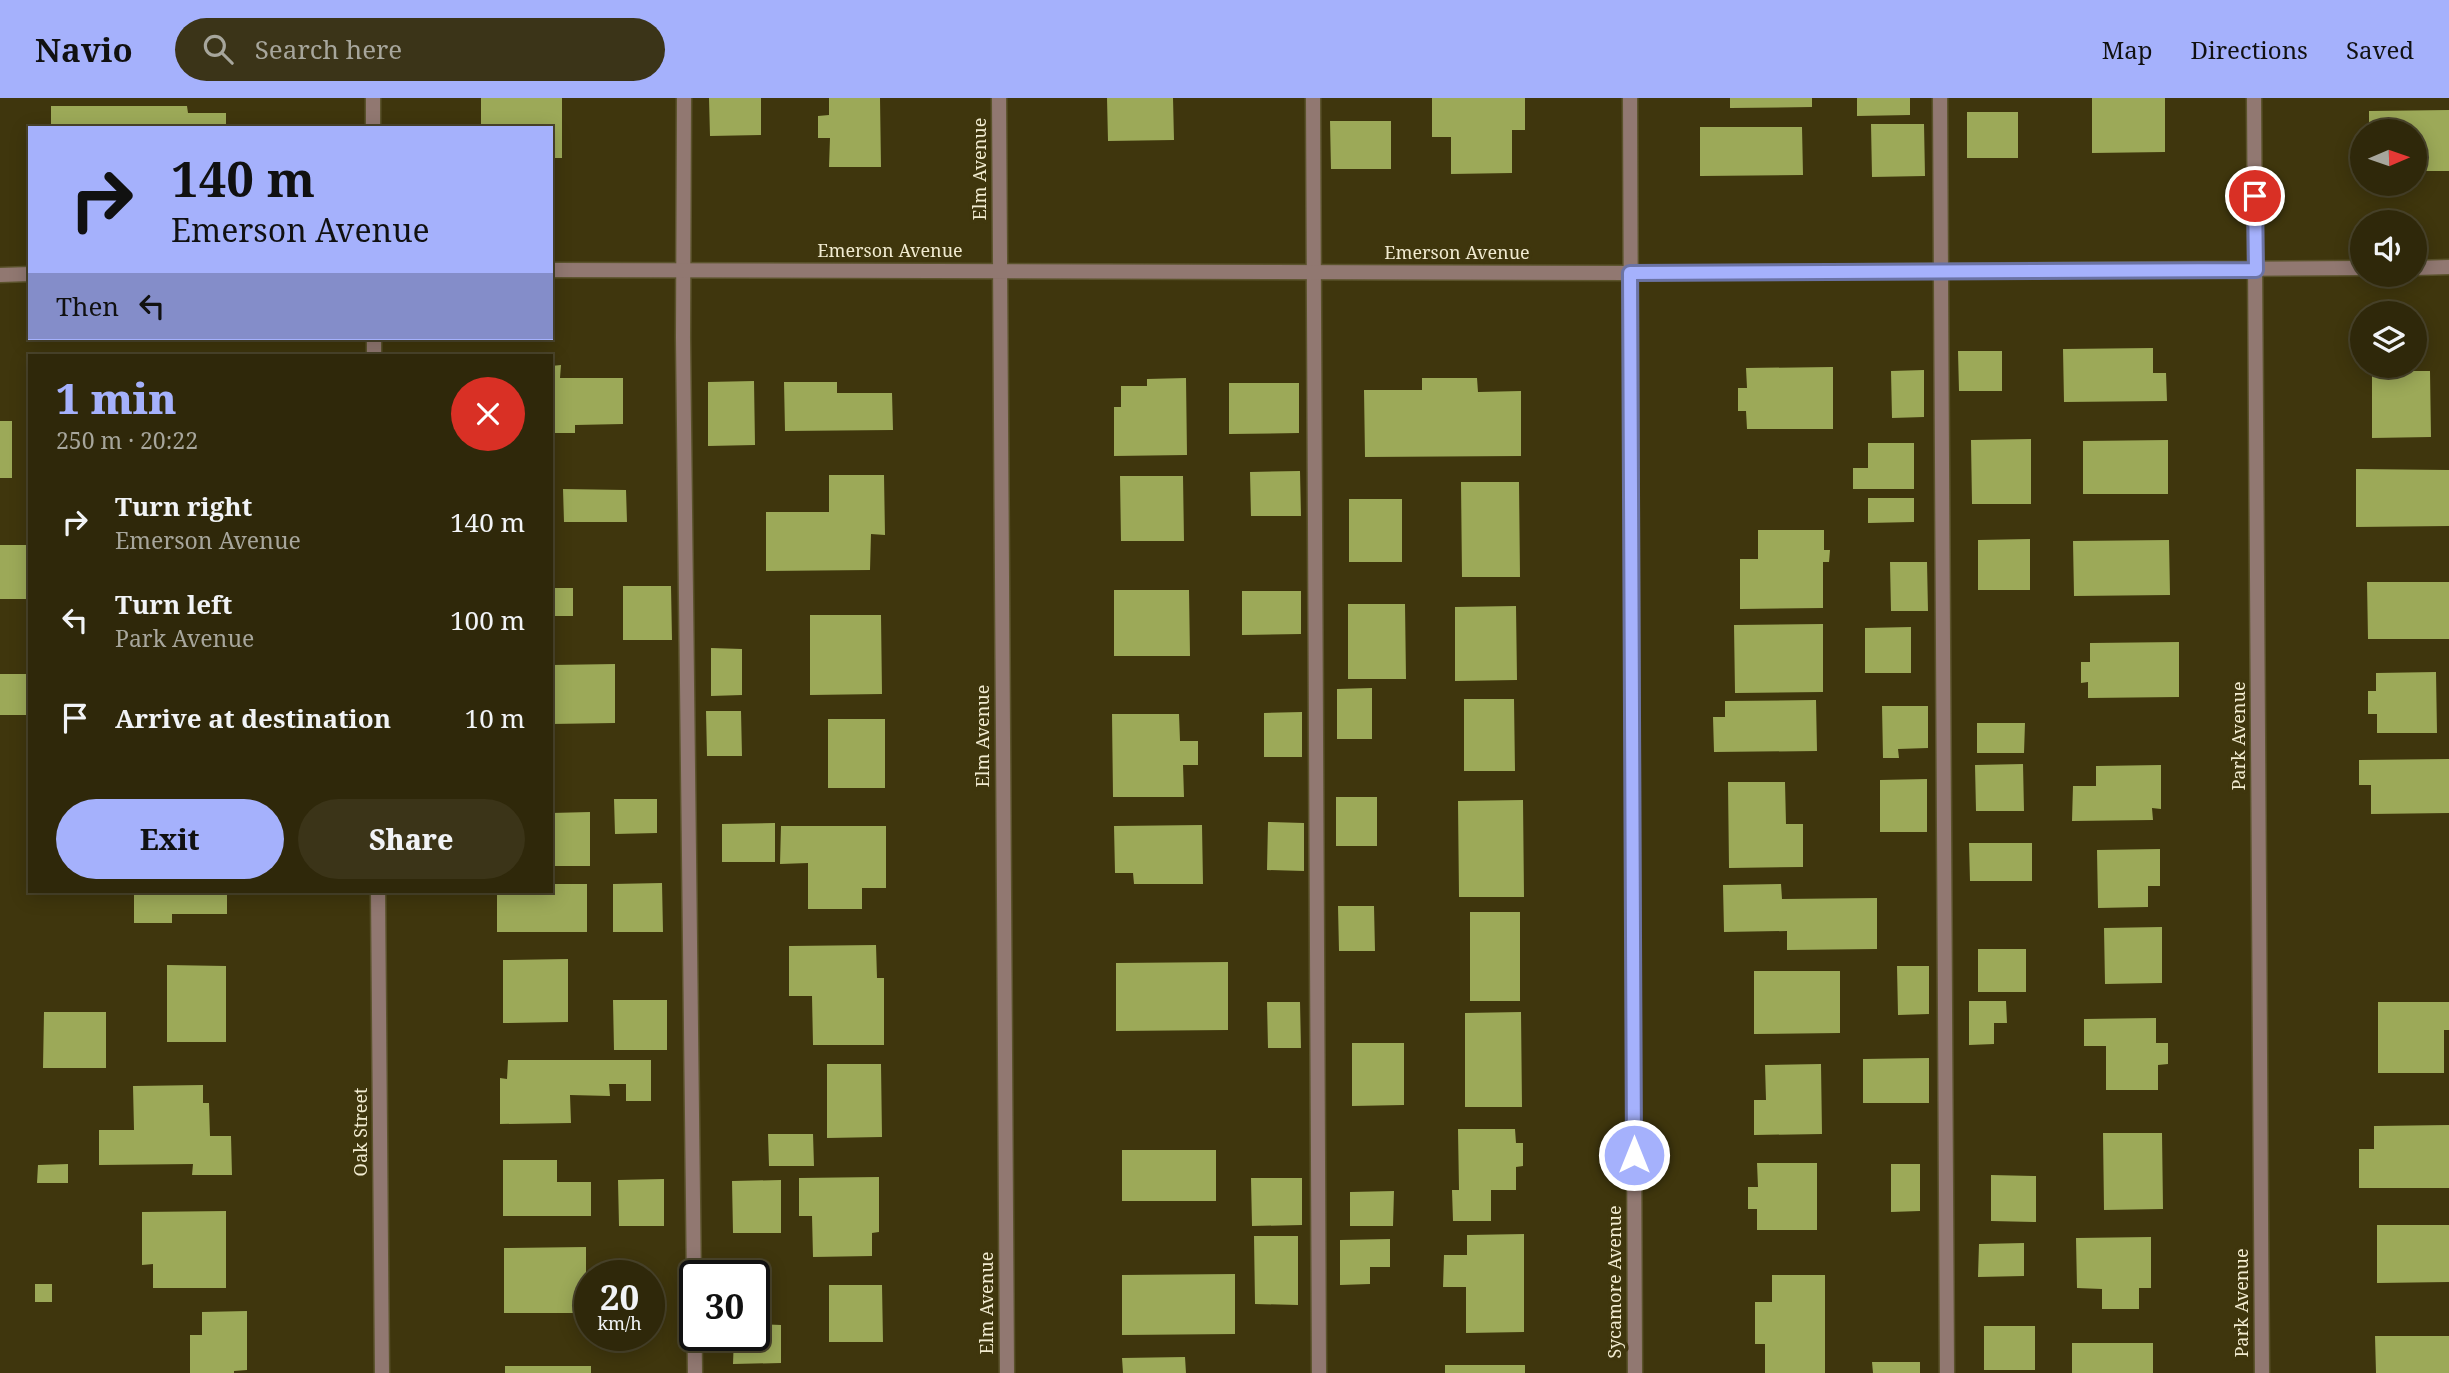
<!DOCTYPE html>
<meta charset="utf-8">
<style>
body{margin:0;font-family:"Noto Serif",serif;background:#3b3418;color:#f1f3f6;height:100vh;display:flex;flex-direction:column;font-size:26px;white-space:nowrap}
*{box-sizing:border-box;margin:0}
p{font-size:23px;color:#a7a69c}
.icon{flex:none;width:38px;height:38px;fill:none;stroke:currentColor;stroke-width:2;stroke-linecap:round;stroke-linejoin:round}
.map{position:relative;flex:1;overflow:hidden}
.sheet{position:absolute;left:28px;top:256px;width:525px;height:539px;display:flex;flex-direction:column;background:#2f280a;border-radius:0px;box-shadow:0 4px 18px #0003,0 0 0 2px #4a442b}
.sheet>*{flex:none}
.top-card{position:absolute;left:28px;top:28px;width:525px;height:214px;border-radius:0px;box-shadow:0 4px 18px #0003,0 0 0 2px #4a442b;background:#a5b1fc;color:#111;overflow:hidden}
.needle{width:46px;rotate:88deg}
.controls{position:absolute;left:2350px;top:21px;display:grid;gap:14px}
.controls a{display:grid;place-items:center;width:77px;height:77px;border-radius:50%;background:#2f280a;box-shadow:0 4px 18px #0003,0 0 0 2px #4a442b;font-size:35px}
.speed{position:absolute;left:574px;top:1162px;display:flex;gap:14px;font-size:35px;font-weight:700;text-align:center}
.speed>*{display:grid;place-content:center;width:91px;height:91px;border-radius:50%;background:#2f280a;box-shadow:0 4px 18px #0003,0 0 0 2px #4a442b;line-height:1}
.speed small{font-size:18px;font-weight:400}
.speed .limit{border:4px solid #111;border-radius:10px;background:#fff;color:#111}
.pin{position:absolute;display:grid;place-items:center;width:60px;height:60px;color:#fff;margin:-30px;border:4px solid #fff;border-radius:50%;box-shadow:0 2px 7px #0007}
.me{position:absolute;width:77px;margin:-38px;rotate:0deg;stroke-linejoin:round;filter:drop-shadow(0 0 5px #0008)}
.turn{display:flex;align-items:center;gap:24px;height:147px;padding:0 28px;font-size:32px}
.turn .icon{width:91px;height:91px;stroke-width:2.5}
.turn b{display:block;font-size:49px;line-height:60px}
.then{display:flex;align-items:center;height:66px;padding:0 28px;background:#0003;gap:14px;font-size:26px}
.round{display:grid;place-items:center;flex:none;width:74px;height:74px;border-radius:37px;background:#3b3418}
.headline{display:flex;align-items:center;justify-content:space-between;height:119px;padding:0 28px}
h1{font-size:42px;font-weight:800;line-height:52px;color:#a5b1fc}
.cta{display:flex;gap:14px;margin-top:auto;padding:14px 28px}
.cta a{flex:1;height:80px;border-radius:42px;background:#a5b1fc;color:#111;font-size:28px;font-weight:800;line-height:80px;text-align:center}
.cta a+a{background:#3b3418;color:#f1f3f6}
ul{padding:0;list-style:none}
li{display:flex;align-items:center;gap:21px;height:98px;padding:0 28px}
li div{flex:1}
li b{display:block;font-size:26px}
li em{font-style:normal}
header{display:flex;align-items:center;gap:42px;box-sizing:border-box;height:98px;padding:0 35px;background:#a5b1fc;color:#111}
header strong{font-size:33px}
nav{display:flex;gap:38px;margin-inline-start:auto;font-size:24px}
.search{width:490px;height:63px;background:#3b3418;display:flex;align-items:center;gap:18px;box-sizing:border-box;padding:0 24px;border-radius:38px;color:#a7a69c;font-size:26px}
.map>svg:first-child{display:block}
</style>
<header>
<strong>Navio</strong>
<div class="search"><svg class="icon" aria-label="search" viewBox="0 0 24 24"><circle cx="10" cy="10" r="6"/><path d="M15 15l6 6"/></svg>Search here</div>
<nav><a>Map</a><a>Directions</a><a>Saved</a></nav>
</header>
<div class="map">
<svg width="2449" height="1275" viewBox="0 0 2449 1275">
<rect width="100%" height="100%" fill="#3f360d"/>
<path fill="#9ca958" d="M481 0H562V60H551V30H481Z
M709 0H761V37L710 38Z
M829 0H880L881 69H829L830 40H818V18L829 17Z
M1107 0H1173L1174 42 1108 43Z
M1432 0H1525V32H1512V75L1451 76V39H1432Z
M1730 0H1812V9L1730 10Z
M1857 0H1910V17L1857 18Z
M2092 0H2165V54L2092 55Z
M51 8H187L188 15H226V30H51Z
M2449 12V73H2415V33H2369V13Z
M1967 14H2018V60H1967Z
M1330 23H1391V71H1331Z
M1871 26H1924L1925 78 1872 79Z
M1700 29H1802L1803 77 1700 78Z
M2153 250V275H2166L2167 303 2064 304 2063 251Z
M1958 253H2002V293H1959Z
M561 267 560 280H623V326L575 327V335H551V268Z
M1833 269V331H1747L1746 313H1738V290H1747L1746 270Z
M1924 272V319L1892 320 1891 273Z
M2372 273H2430L2431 339 2372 340Z
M1186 280 1187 357 1114 358V309H1121V288H1147V281Z
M1422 280H1477L1478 294 1521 293V358L1365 359 1364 292H1422Z
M754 283 755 347 708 348V284Z
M784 284H837V295H892L893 332 785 333Z
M1229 285H1299V335L1229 336Z
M0 323H12V380H0Z
M2031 341V406H1972L1971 342Z
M2168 342V396H2083V343Z
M1868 345H1914V391H1853V370H1868Z
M2356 371 2449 372V428L2356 429Z
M1300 373 1301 418H1251L1250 374Z
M829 377H884L885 437 871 436 870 472 766 473V414H829Z
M1120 378H1183L1184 443H1121Z
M1461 384H1519L1520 479H1462Z
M563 391 626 392 627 424H564Z
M1868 400H1914V424L1868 425Z
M1349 401H1402V464H1349Z
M1758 432H1824V452H1830L1829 464H1823V510L1740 511V461H1758Z
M2030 441V492H1978V442Z
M2169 442 2170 497 2074 498 2073 443Z
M0 447H26V501H0Z
M1890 464H1927L1928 513H1891Z
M2367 484H2449V541H2368Z
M623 488H671L672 542H623Z
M551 490H573V518H551Z
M1114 492H1189L1190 558H1114Z
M1242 493H1301V536L1242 537Z
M1348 506H1405L1406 581H1348Z
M1516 508 1517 582 1455 583V509Z
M810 517H881L882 596 810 597Z
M1823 526V594L1735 595 1734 527Z
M1911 529V575H1865V530Z
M2179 544V599L2088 600V584L2081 585V564H2090V545Z
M711 550 742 551V597L711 598Z
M615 566V625L551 626V567Z
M2436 574 2437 635H2377V616H2368V593H2376V575Z
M0 576H26V617H0Z
M1372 590V641H1337V591Z
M1464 601H1514L1515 673H1464Z
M1816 602 1817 653 1714 654 1713 619H1725V603Z
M1882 608H1928V650L1898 651 1899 660H1883Z
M706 613H741L742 658H707Z
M1302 614V659H1264V615Z
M1112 616H1179L1180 643H1198V667H1183L1184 699H1113Z
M828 621H885V690H828Z
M1977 625H2025L2024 655H1977Z
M2449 661V715L2371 716V687H2359V662Z
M2023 666 2024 713H1976L1975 667Z
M2161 667V711L2152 710 2153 722 2072 723 2073 688H2096V668Z
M1927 681V734H1880V682Z
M1728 684H1785L1786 726H1803V769L1729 770Z
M1336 699H1377V748H1336Z
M614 701H657V735L615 736Z
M1523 702 1524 799H1459L1458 703Z
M590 714V768H551V715Z
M1268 724 1304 725V773L1267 772Z
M775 725V764H722V726Z
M1202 727 1203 786H1134L1133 775H1115L1114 728Z
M781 728H886V790H862V811H808V765L780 766Z
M1969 745H2032V783H1970Z
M2160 751V788H2148V809L2098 810 2097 752Z
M662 785 663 834H613V786Z
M551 786H587V834H497V793H551Z
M1781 786 1782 801 1877 800V851L1787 852V833L1724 834 1723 787Z
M134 793H227V816H172V825H134Z
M1338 808H1374L1375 853H1339Z
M1470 814H1520V903H1470Z
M2162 829V885L2105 886 2104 830Z
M876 847 877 880H884V947H813L812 898H789V848Z
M1978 851H2026V894H1978Z
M568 861V924L503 925V862Z
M1228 864V932L1116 933V865Z
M167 867 226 868V944H167Z
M1897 868H1929V916L1898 917Z
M1754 873H1840V935L1754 936Z
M613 902H667V952H614Z
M1969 903H2006L2007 925H1994V946L1969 947Z
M1267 904H1300L1301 950H1268Z
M2378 904H2449V932H2444V975H2378Z
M44 914H106V970H43Z
M1521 914 1522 1009H1465V915Z
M2156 920V945H2168V966L2158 967V992H2106V948H2084V921Z
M1352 945H1404V1007L1352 1008Z
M1929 960V1005H1863V961Z
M508 962H651V1003H626V986H609L610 998 570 997 571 1025 500 1026V980L507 981Z
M827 966H881L882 1039 827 1040Z
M1821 966 1822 1036 1754 1037V1002H1766L1765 967Z
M203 987V1005H209L210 1038H231L232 1077H192L193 1066 99 1067V1032H134L133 988Z
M2449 1027V1090H2359V1051H2374V1028Z
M1458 1031H1515L1516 1045H1523V1068L1516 1069V1092H1491V1123H1453L1452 1092H1459Z
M2103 1035H2162L2163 1111 2104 1112Z
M768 1036H813L814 1068H769Z
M1122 1052H1216V1103H1122Z
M503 1062H557V1084H591V1118H503Z
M1757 1065H1817V1132H1757V1111H1748V1089H1758Z
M68 1066V1085H37L38 1067Z
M1891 1066H1920V1113L1891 1114Z
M1991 1077 2036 1078V1124L1991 1123Z
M879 1079V1134L872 1135V1158L813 1159 812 1118H799V1080Z
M1251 1080H1302V1127L1252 1128Z
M664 1081V1128H619L618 1082Z
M781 1082V1135H733L732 1083Z
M1394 1093 1393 1128H1350V1094Z
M226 1113V1190H153V1166L142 1167V1114Z
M2377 1127H2449V1184L2377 1185Z
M1524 1136V1234L1466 1235V1189H1443L1444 1157H1467V1137Z
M1254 1138H1298V1207L1255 1206Z
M2151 1139V1190H2139V1211H2102V1191L2077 1190 2076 1140Z
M1390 1141V1169H1370V1186L1340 1187V1142Z
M2024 1145V1178L1978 1179 1979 1146Z
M586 1149V1215H504V1150Z
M1235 1176V1236L1122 1237V1177Z
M1772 1177H1825V1275H1765V1246H1755V1204H1772Z
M35 1186H52V1204H35Z
M829 1187H882L883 1244H829Z
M247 1213V1272L234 1273V1275H190V1237H202V1214Z
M754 1226 781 1227V1265L733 1266 734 1237H754Z
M1984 1228H2035V1272H1984Z
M2375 1238H2449V1275H2376Z
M2072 1245H2153V1275H2072Z
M1185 1259 1186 1275H1123L1122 1260Z
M1872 1264H1920V1275H1873Z
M1445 1267H1525V1275H1445Z
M505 1268H591V1275H505Z"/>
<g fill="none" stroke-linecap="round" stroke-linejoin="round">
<defs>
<path id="lane" d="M684 0 683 240 695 1275
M1313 0 1319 1275
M1940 0 1947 1275"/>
<path id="street" d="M373 0V30
M999 0 1007 1275
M1630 0 1635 1275
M2254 0 2262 1275
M2415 170 2449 169
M551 172 1631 175 2362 170
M0 177 30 176
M374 240V257
M378 793 382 1275"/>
</defs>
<use href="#lane" stroke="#5b532c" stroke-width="17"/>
<use href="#street" stroke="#5b532c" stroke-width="17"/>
<use href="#lane" stroke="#917871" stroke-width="14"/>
<use href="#street" stroke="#917871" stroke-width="14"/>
</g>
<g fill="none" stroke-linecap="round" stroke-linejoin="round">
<defs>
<path id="route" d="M1634 1057 1630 175 2256 172 2255 98"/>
</defs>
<use href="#route" stroke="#6b73a4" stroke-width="18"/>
<use href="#route" stroke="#a5b1fc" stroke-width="12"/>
</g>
<g text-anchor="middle" stroke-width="7" stroke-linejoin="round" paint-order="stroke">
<g font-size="18" fill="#f1ebd0" stroke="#3f360d">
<text transform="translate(980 71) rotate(-90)" y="6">Elm Avenue</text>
<text x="890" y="159">Emerson Avenue</text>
<text x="1457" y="161">Emerson Avenue</text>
<text transform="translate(983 638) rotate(-90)" y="6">Elm Avenue</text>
<text transform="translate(2239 638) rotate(-90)" y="6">Park Avenue</text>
<text transform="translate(361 1034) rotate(-90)" y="6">Oak Street</text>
<text transform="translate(1615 1184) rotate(-90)" y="6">Sycamore Avenue</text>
<text transform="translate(987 1205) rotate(-90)" y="6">Elm Avenue</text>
<text transform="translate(2242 1205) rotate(-90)" y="6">Park Avenue</text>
</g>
</g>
</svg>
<div class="controls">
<a><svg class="needle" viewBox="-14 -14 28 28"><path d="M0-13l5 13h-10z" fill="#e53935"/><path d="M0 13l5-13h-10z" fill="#a7a69c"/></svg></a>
<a><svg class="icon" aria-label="sound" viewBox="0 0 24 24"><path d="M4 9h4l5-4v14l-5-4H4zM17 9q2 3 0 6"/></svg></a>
<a><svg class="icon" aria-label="layers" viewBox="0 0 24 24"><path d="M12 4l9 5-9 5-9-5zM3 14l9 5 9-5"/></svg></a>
</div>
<div class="speed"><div>20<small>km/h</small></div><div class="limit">30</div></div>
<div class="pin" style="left:2255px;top:98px;background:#d93025"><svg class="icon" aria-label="arrive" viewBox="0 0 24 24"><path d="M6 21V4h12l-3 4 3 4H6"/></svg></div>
<svg class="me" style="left:1634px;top:1057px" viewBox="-20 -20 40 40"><circle r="17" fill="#a5b1fc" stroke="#fff" stroke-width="3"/><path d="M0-11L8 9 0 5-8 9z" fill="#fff"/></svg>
<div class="top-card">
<div class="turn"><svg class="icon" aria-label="right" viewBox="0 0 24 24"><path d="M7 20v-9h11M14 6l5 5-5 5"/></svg><div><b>140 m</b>Emerson Avenue</div></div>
<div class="then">Then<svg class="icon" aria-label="left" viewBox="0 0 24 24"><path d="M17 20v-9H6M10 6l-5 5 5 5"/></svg></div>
</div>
<section class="sheet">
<div class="headline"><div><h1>1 min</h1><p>250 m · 20:22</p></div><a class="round" style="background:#d93025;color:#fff"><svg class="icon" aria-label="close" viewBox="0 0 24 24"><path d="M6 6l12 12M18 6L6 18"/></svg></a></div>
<ul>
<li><svg class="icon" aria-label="right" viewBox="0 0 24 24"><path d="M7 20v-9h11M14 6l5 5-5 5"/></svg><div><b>Turn right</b><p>Emerson Avenue</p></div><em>140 m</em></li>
<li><svg class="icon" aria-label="left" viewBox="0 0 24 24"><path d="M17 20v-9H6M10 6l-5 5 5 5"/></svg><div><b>Turn left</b><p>Park Avenue</p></div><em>100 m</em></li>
<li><svg class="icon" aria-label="arrive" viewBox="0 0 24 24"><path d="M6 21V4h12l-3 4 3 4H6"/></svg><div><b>Arrive at destination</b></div><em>10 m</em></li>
</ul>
<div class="cta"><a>Exit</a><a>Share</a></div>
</section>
</div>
